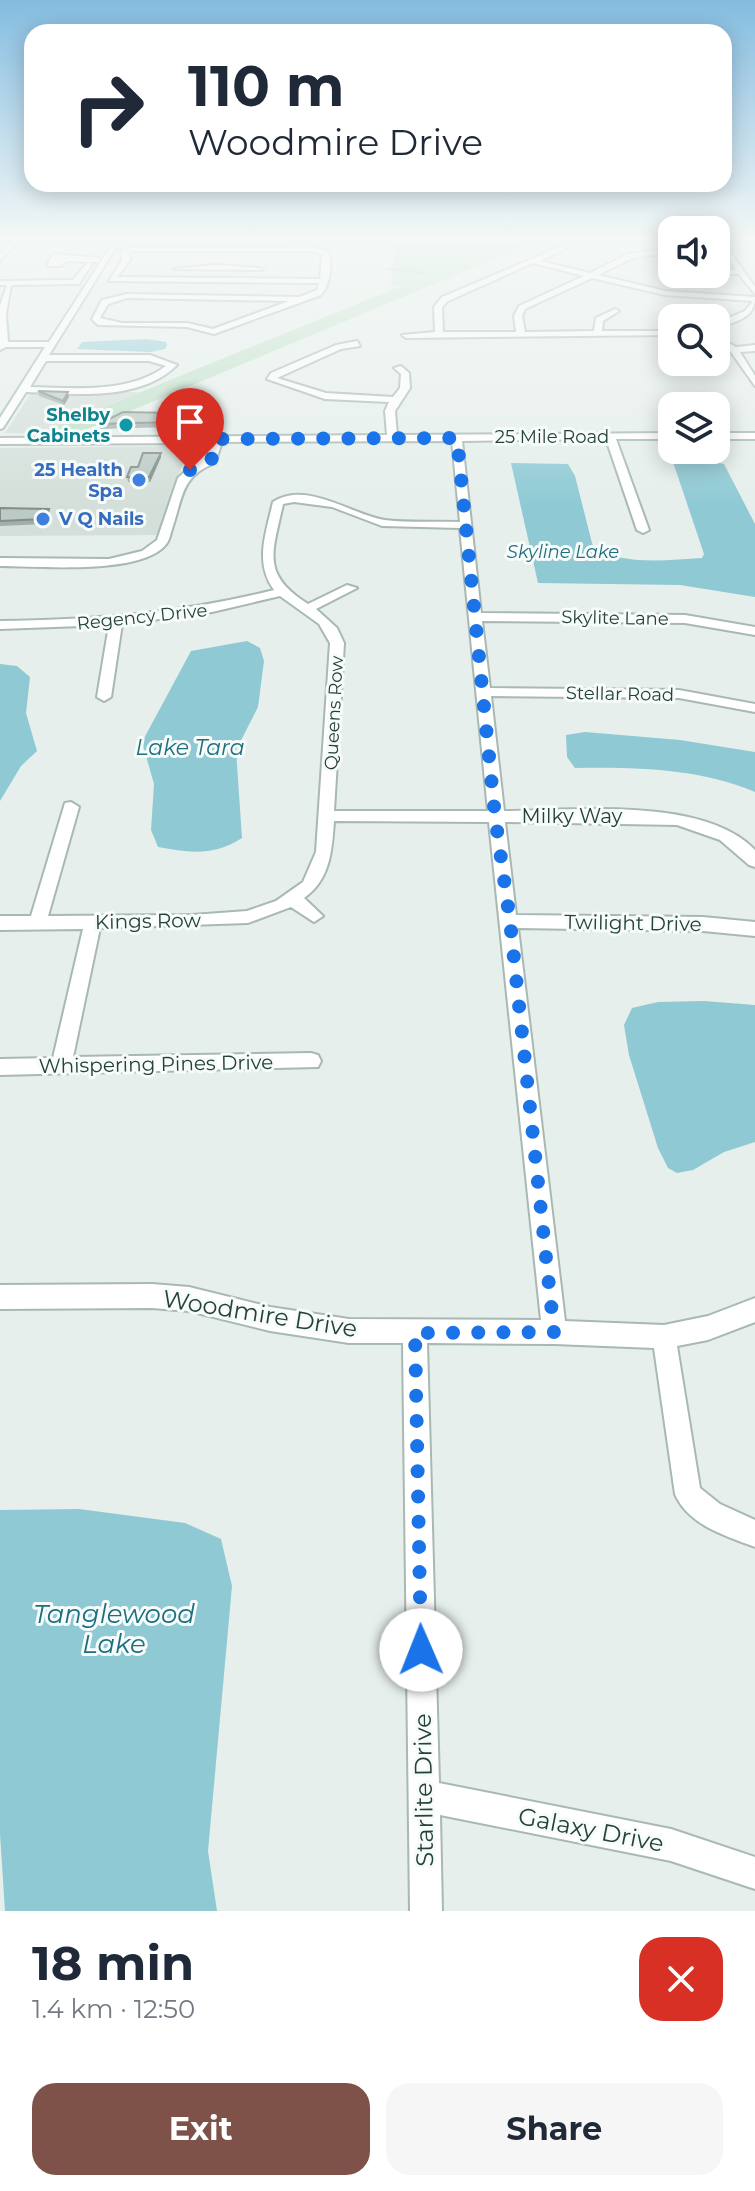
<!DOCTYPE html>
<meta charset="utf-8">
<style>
body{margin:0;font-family:Montserrat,sans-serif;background:#f6f6f7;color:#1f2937;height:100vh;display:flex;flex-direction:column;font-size:30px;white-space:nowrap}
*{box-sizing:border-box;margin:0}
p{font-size:26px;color:#747a83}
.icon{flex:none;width:44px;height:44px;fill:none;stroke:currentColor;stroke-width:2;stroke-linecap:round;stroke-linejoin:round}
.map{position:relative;height:1911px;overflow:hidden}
.sheet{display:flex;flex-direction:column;background:#fff;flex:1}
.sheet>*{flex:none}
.top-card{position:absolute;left:24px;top:24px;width:708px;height:168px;border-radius:24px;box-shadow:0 4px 20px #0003;background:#fff;color:#1f2937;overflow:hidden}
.buttons{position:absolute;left:658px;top:216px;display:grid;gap:16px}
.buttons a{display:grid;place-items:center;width:72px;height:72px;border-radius:16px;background:#fff;box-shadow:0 4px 20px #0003;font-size:40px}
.pin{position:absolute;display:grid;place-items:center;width:68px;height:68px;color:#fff;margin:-82px -34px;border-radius:50% 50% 50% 0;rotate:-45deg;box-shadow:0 0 8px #0007}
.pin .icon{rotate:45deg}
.me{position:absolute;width:88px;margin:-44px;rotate:359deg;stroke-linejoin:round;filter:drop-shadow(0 0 6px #0008)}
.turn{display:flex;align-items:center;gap:28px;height:168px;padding:0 32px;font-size:36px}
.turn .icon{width:104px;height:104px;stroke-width:2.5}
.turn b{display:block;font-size:56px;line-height:68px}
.round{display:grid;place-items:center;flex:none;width:84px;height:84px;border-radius:24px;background:#f6f6f7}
.summary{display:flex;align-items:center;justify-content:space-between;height:136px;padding:0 32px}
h1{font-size:48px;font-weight:700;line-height:60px}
.button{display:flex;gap:16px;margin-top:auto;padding:16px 32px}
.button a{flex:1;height:92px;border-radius:24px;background:#7f5249;color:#fff;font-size:32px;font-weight:700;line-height:92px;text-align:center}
.button a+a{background:#f6f6f7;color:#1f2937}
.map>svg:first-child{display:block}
</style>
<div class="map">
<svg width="755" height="1911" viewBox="0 0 755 1911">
<rect width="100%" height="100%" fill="#e6efeb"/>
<path fill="#d4dfda" d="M32 392H140L38 434 5 433Z
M188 446 159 535 0 536V448Z"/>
<path fill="#bfe0c8" d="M284 241H537L75 434H38L401 286 391 285 395 248 300 246Z"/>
<path fill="#8ec9d4" d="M147 339 166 342 167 345 165 349 151 352 77 349 82 342Z
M704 460 724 464 755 524V597L680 585 538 583 511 463 568 464 575 476 593 547C623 566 668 560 702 558L704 554 673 462Z
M247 641 260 648 264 661 258 707 236 750 242 838C214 856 190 853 158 847L151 830 154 784 142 742 191 651Z
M0 664 17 666 30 677 26 713 37 751 21 766 0 801Z
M585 732 680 740 755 752V792C698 768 635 767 575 768L567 757 566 735Z
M704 1001 755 1005V1142L724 1152 693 1170 677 1173 668 1168 658 1148 629 1055 624 1025 632 1008 658 1002Z
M79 1509 185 1523 221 1539 232 1586 208 1851 217 1911H5L0 1834V1510Z"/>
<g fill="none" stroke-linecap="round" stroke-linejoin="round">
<path stroke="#8ec9d4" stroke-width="2" d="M388 269 426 273"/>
<defs>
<path id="minor" d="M12 241H19L0 260V254Z
M114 241H120L49 355H150L177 365C139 402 75 394 26 392L3 428 0 429V418L45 347H6L0 350V306L7 285H0V281L73 280 88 262 67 261 61 266H47L53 254 100 258V262H88L92 264 79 284 11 285 6 314 8 342H49ZM46 361H149L166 366C128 394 75 388 30 387Z
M574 241H582L540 261 590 273 628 254 672 248V252L633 258 598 275 665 291 755 297C755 319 735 322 716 328V323L745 311 753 301 665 295 592 278 525 309 522 316 525 332 594 331 596 318 615 309 619 311 603 321 602 331H672V335L406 338 402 335 435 332 434 307 442 297ZM533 263 584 276 519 306 514 316 516 332H443L442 307 448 301Z
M722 241 755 287V294L739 274H715L716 270H736L716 242Z
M132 247H310L328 251C333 264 330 285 321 295L214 334 187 327 98 325 92 319 102 300 127 294 299 297 317 290 319 283 109 281 122 260 121 251ZM132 251H310L322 254 320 279 117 277 130 260 129 252ZM127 298 289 301 213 329 187 323H122L100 318 108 304Z
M216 265 259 268 263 270 173 269Z
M716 336 736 347 755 345V351L740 352 755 376V386L731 352 716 343Z
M357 341 360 346 341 349 277 378 326 393 393 397 400 388 401 374 394 368 401 366 409 373 410 388 395 411 397 435 672 433V439H616L649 530 643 533 637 530 606 439 462 441 481 613 685 615 755 627V635L685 623 482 621 490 688 679 690 755 704V712L679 698 491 696 504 811C575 811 703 796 755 850V867L749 865 720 840 677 825 505 822 516 915 703 917 755 922V936L703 931 518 928 565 1321 664 1325 708 1316 755 1298V1322L708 1340 677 1346 700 1488 720 1504 755 1520V1547C726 1536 688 1525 675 1494L654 1348 554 1344 427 1343 439 1783 671 1829 755 1857V1889L671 1861 440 1815 442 1911H410L403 1343H349L270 1331 189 1311 152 1308 0 1309V1285L152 1284 189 1287 270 1307 349 1319 541 1320 489 822 334 821C332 851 330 880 304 898L323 916 314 922 291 907 248 923 100 928 73 1057 311 1053 318 1055 321 1061 318 1067 0 1075V1059L53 1058 83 929 0 930V916H31L65 803 71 802 79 807 48 916 192 915 247 911 276 901 303 882 316 852 330 643 319 624 280 596 212 612 122 624 111 697 104 701 97 697 109 625 0 629V621C93 620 183 613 274 590 254 563 266 533 273 502 306 480 352 515 385 520 409 523 436 521 460 522L452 441 222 442 215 463C182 476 183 495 173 526 171 531 170 539 167 543 144 576 37 566 0 566V558L109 559 142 551 157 540 178 478 191 466 201 443 0 444V438L387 435 385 411 389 402 325 399 267 379 271 373 336 345ZM211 442 206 459 204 460ZM294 502 332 507 382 526 460 528 488 811H334L344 643 337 628 316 609 357 588 347 585 308 604C260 574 273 552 283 504Z
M716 433H755V439H716Z"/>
</defs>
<use href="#minor" stroke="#a8b8b2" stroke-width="4"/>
<use href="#minor" fill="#fff" fill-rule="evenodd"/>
</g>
<path fill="#a1aea9" d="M38 391 69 397 64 405 39 396Z
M173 417 170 427 100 429 99 424Z
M161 453V457L150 482H128L127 477 138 467Z
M0 508 50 514 45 524 0 526Z"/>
<path fill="#838d89" d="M68 392 69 397 64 405 63 401Z
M161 453V457L150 482 149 477Z
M49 509 50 514 45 524 44 519Z"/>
<path fill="#bbcac4" stroke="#838d89" stroke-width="2" d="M38 391 68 392 63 401Z
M123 412 173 413 170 422 99 424Z
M143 453H161L149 477H127L131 467H138Z
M0 508 49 509 44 519 0 521Z"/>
<linearGradient id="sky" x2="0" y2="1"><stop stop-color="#84bce0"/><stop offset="0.47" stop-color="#f4f8f6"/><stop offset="1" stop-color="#f4f8f6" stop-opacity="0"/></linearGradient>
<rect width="755" height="508" fill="url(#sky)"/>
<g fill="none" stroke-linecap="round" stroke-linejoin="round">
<path stroke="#1a73e8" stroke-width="14" stroke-dasharray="0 25.2" d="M190 470 211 461 218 439 457 438 495 816 510 921 554 1332 415 1333 421 1650"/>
</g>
<circle fill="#0f9aa8" stroke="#f7fbf9" stroke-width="3" cx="126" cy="425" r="8"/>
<g fill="#3f7fe0" stroke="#f7fbf9" stroke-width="3">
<circle cx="139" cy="480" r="8"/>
<circle cx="43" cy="519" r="8"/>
</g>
<g text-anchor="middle" stroke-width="6" stroke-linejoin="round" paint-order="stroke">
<g font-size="18" font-weight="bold" fill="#0d838f" stroke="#f7fbf9" text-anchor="end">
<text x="110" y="421">Shelby<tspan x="110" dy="21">Cabinets</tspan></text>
</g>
<g font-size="18" fill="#24423a" stroke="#f7fbf9">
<text x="552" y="443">25 Mile Road</text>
<text transform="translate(142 617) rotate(-6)" y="6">Regency Drive</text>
<text transform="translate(615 618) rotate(1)" y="6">Skylite Lane</text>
<text transform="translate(620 694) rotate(1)" y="6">Stellar Road</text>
<text transform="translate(334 713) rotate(-87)" y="6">Queens Row</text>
</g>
<g font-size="18" font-weight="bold" fill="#366cbe" stroke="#f7fbf9" text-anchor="end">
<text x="123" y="476">25 Health<tspan x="123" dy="21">Spa</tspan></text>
<text x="59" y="525" text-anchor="start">V Q Nails</text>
</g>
<g font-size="18" font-style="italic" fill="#1c6f80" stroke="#f7fbf9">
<text x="563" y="558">Skyline Lake</text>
</g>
<g font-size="20" fill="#24423a" stroke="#f7fbf9">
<text x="572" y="823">Milky Way</text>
<text transform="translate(148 921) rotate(-1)" y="7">Kings Row</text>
<text transform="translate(633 923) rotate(1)" y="7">Twilight Drive</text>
<text transform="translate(156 1064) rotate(-1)" y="7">Whispering Pines Drive</text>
</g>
<g font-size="22" font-style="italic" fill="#1c6f80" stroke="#f7fbf9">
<text x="190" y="755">Lake Tara</text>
</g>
<g font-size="24" fill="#24423a" stroke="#f7fbf9">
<text transform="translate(260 1314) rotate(9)" y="8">Woodmire Drive</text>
<text transform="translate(424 1790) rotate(-91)" y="8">Starlite Drive</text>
<text transform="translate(591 1830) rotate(11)" y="8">Galaxy Drive</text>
</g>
<g font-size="26" font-style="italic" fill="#1c6f80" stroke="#f7fbf9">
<text x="114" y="1623">Tanglewood<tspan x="114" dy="30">Lake</tspan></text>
</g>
</g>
</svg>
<div class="buttons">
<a><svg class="icon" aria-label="sound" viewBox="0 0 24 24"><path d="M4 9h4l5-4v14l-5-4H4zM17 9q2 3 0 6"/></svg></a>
<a><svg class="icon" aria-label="search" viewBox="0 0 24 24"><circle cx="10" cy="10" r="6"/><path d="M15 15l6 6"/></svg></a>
<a><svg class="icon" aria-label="layers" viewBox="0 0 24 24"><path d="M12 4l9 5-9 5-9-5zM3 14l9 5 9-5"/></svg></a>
</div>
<div class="pin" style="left:190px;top:470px;background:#d93025"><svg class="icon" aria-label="arrive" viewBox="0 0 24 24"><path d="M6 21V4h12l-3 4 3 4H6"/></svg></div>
<svg class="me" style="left:421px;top:1650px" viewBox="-20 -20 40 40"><circle r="19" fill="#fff"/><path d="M0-13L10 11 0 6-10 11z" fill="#1a73e8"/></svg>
<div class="top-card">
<div class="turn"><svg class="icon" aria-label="right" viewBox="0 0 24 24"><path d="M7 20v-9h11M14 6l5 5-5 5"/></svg><div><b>110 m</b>Woodmire Drive</div></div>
</div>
</div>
<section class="sheet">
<div class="summary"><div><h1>18 min</h1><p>1.4 km · 12:50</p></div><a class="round" style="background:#d93025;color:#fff"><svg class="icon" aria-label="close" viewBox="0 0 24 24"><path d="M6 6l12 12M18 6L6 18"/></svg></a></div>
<div class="button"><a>Exit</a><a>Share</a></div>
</section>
